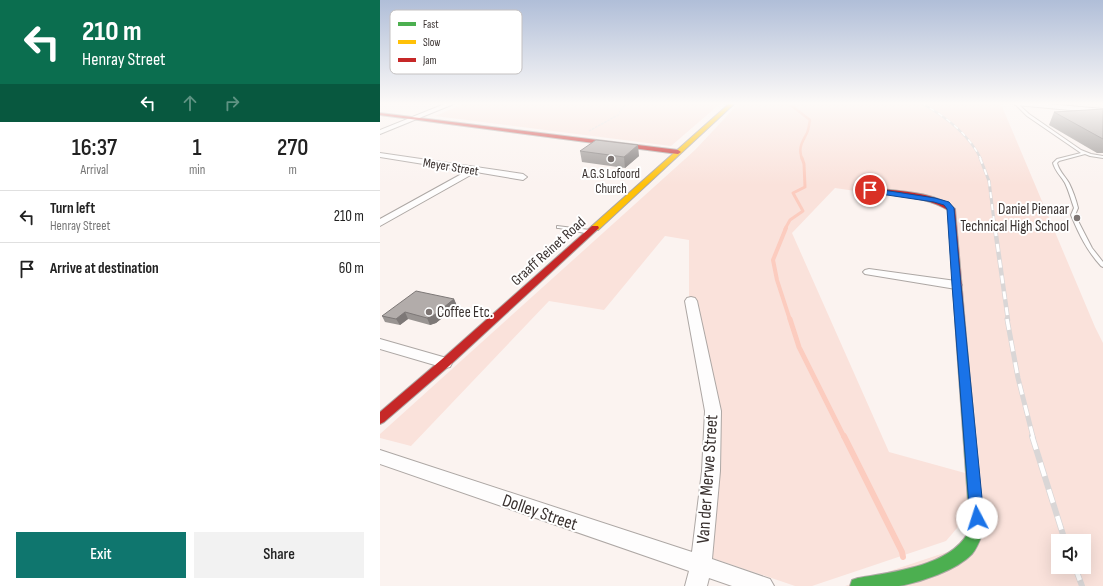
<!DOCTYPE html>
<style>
body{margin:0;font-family:"Sofia Sans Condensed",sans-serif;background:#f2f2f2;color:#222;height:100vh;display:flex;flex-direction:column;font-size:15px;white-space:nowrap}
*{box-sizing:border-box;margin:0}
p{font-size:13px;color:#767676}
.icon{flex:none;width:22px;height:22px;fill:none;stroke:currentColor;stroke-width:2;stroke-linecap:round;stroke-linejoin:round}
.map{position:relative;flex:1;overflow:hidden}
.panel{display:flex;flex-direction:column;background:#fff;width:380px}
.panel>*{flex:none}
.banner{background:#0b6e4f;color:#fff;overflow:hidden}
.fabs{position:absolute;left:671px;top:534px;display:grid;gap:8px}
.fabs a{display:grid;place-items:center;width:40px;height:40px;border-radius:0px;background:#fff;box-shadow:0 4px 16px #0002;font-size:20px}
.pin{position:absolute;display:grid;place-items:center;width:34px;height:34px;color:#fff;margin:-17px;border:2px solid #fff;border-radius:50%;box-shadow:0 1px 4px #0007}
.me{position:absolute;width:44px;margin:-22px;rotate:355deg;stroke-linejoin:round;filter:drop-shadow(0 0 3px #0008)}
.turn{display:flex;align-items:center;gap:14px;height:84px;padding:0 16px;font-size:18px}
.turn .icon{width:52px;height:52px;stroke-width:2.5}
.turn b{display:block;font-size:28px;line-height:34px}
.lanes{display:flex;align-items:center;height:38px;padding:0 16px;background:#0003;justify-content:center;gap:20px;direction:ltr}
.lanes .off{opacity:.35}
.eta{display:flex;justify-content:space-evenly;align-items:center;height:68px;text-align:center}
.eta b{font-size:24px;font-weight:600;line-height:28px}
.button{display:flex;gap:8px;margin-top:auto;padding:8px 16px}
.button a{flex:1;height:46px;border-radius:0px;background:#0f766e;color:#fff;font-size:16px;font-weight:600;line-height:46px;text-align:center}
.button a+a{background:#f2f2f2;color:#222}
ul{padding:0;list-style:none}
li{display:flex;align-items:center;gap:12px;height:52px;padding:0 16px;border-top:1px solid #e0e0e0}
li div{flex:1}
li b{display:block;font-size:15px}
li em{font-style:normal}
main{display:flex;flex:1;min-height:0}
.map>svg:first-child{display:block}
</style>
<main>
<section class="panel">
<div class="banner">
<div class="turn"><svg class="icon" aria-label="left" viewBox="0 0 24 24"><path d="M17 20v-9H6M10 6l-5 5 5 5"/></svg><div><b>210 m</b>Henray Street</div></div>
<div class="lanes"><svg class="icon" aria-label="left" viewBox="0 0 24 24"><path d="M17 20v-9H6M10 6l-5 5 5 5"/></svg><svg class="icon off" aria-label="ahead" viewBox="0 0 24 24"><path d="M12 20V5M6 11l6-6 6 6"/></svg><svg class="icon off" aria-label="right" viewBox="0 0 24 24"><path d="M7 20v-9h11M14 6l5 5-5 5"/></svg></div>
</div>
<div class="eta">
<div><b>16:37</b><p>Arrival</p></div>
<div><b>1</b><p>min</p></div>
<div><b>270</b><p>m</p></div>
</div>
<ul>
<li><svg class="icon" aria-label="left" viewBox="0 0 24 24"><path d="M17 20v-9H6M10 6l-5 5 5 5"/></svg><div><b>Turn left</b><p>Henray Street</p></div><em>210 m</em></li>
<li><svg class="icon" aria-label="arrive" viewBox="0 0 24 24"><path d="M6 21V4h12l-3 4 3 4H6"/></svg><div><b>Arrive at destination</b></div><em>60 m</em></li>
</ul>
<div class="button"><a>Exit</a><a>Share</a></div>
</section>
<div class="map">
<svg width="723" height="586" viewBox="0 0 723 586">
<rect width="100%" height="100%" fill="#fbf3f0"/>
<path fill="#fae2db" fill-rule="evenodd" d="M86 103H341L291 146 55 116Z
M359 103 621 104 715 327 723 343V586H465L573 550 599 519 570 205 455 188 412 233 509 452 585 473 589 514 566 541 432 586H415L329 557 333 472 309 298V240L285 236 224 310 169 301 31 446 0 438V434L315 150ZM678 541H704V567H678Z"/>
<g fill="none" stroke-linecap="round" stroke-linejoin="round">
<path stroke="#fcccbf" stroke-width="2.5" d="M408 103 430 120C429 124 429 129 427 133 422 143 418 147 422 159"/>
<path stroke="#fcccbf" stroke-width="3" d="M405 229 410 220 423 211 413 193 425 187 424 164 422 158"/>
<path stroke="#fcccbf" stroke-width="4" d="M406 228 393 260 397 280 410 320"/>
<path stroke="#fcccbf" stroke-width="5" d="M410 319 419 347 464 437"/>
<path stroke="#fcccbf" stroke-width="6" d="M464 436 522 552 523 557"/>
<defs>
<path id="lane" d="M634 103H637L649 114 701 150 711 154 723 156V158L710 156 705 154 679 161 677 163C679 171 685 176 689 183 693 191 696 200 698 208L695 215 712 248 723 262V267L721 266C707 251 699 234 691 215L694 208C691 200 689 191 685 183 681 176 675 171 673 163L677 159 701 153 647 116Z
M177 226 210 230 213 232 210 234 179 228H177Z"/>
<path id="street" d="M67 103H76L0 134V130Z
M632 103H657L723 109V113L635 105Z
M0 153 143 174 147 177 143 180 96 172 0 226V219L87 171 0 157Z
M489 269 576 281 580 283 582 285 580 287 576 289 485 274 483 272 485 270Z
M311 297 315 298 317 301 341 411 340 471 332 559 390 579 394 586H352L329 578 327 586H305L309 571 0 464V450L312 552 322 471 325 411 305 301 307 298Z
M0 339 70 359 72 363 70 367 65 368 0 349Z"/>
<path id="fast" d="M582 344 586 345 587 348 604 529C601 537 598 547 592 554 577 570 541 582 519 586 504 586 486 586 470 586L472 580 478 578C513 572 574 566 590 529L577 348 578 345Z"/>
<path id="slow" d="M350 103H355L218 230H212V226Z"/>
<path id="jam" d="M0 113 298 150 301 152 298 154 0 115Z
M490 188C514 191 556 191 575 209L587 348 586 351H578L577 348 568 210C543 195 515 197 488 191L487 190Z
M212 226H218L219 228 69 366 4 422 0 424V412L61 360Z"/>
</defs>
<use href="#lane" stroke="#ada7a4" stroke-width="2"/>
<use href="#street" stroke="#ada7a4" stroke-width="2"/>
<use href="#fast" stroke="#ada7a4" stroke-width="2"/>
<use href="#slow" stroke="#ada7a4" stroke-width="2"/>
<use href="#jam" stroke="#ada7a4" stroke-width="2"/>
<path stroke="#e2dfde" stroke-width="1.5" stroke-dasharray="2.5 1" stroke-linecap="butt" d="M244 106 255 103
M209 131 238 115 246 103"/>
<use href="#lane" fill="#fefdfd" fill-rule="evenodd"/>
<use href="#street" fill="#fefdfd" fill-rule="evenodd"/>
<use href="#fast" fill="#4caf50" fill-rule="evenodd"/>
<use href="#slow" fill="#ffc107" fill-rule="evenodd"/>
<use href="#jam" fill="#c62828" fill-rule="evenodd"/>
<defs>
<path id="rail-far4" d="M541 103C565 116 588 133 601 159"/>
<path id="rail-far3" d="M600 158 609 181 615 229"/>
<path id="rail-far2" d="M615 228 628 320"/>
<path id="rail-far1" d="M627 319 638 378 653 437"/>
<path id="rail" d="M652 436 685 541
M695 567 702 586"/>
</defs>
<use href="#rail-far4" stroke="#d9d6d6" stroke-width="2.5"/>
<use href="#rail-far3" stroke="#d9d6d6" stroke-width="3"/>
<use href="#rail-far2" stroke="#d9d6d6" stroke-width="4.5"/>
<use href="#rail-far1" stroke="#d9d6d6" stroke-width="5"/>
<use href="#rail" stroke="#d9d6d6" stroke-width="6"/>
<use href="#rail-far4" stroke="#fff" stroke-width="1.5" stroke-dasharray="5" stroke-linecap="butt"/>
<use href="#rail-far3" stroke="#fff" stroke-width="2" stroke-dasharray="6" stroke-linecap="butt"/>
<use href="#rail-far2" stroke="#fff" stroke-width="3" stroke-dasharray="8" stroke-linecap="butt"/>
<use href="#rail-far1" stroke="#fff" stroke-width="3.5" stroke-dasharray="11" stroke-linecap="butt"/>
<use href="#rail" stroke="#fff" stroke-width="4.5" stroke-dasharray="14" stroke-linecap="butt"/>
</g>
<path fill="#999492" d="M723 109V153H717L669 125 674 112Z
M200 151 259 156 245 168 202 162Z
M74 299 77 306 56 323 50 325 28 319 20 325 5 322 2 316Z"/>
<path fill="#7d7877" d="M258 145 259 156 245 168 244 157Z
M74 299 77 306 56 323 50 325 47 318Z
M25 312 28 319 20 325 16 319Z"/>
<path fill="#b2acaa" stroke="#7d7877" d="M723 109V139L674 112Z
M216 140 258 145 244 157 200 151Z
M36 291 74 299 53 316 47 318 25 312 16 319 2 316Z"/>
<linearGradient id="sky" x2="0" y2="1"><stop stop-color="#b0bed8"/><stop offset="0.56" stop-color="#fdfaf8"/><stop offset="1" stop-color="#fdfaf8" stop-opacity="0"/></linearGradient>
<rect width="723" height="185" fill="url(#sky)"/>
<path fill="#1a73e8" stroke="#114b97" d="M490 188 555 198 569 202 574 208 581 285 604 518 602 523 597 525 592 523 590 518 572 285 567 209 564 205 554 202 487 192V189Z"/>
<g fill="#7d7573" stroke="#fff" stroke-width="1.5">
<circle cx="231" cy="159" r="4"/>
<circle cx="697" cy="218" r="4"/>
<circle cx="49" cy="312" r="4"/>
</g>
<g text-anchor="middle" stroke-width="4" stroke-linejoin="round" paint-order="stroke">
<g font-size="13" fill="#39312f" stroke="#fff">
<text transform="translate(71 166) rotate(9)" y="5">Meyer Street</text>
</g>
<g font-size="13" fill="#39312f" stroke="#fff">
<text x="231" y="178">A.G.S Lofoord<tspan x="231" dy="15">Church</tspan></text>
</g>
<g font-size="15" fill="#39312f" stroke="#fff" text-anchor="end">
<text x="689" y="214">Daniel Pienaar<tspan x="689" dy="17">Technical High School</tspan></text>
<text x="57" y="317" text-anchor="start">Coffee Etc.</text>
</g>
<g font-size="15" fill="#39312f" stroke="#fff">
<text transform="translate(168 251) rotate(-42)" y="5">Graaff Reinet Road</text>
</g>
<g font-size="18" fill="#39312f" stroke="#fff">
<text transform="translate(327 479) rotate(-86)" y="6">Van der Merwe Street</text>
<text transform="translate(160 512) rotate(19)" y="6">Dolley Street</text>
</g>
</g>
<rect x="10" y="10" width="132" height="64" rx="6" fill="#fff" stroke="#c4c1c1" stroke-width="1"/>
<rect x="18" y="22" width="18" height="4" fill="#4caf50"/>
<rect x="18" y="40" width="18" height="4" fill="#ffc107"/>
<rect x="18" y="58" width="18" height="4" fill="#c62828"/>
<g font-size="11" fill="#39312f">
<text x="43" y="28">Fast</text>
<text x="43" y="46">Slow</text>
<text x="43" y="64">Jam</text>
</g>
</svg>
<div class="fabs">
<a><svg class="icon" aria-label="sound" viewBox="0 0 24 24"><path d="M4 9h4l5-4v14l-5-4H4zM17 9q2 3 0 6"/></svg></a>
</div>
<div class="pin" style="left:490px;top:190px;background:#d93025"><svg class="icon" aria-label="arrive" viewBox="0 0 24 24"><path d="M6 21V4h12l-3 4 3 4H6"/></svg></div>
<svg class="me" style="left:597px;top:518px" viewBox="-20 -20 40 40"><circle r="19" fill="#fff"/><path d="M0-13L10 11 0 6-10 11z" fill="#1a73e8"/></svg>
</div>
</main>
